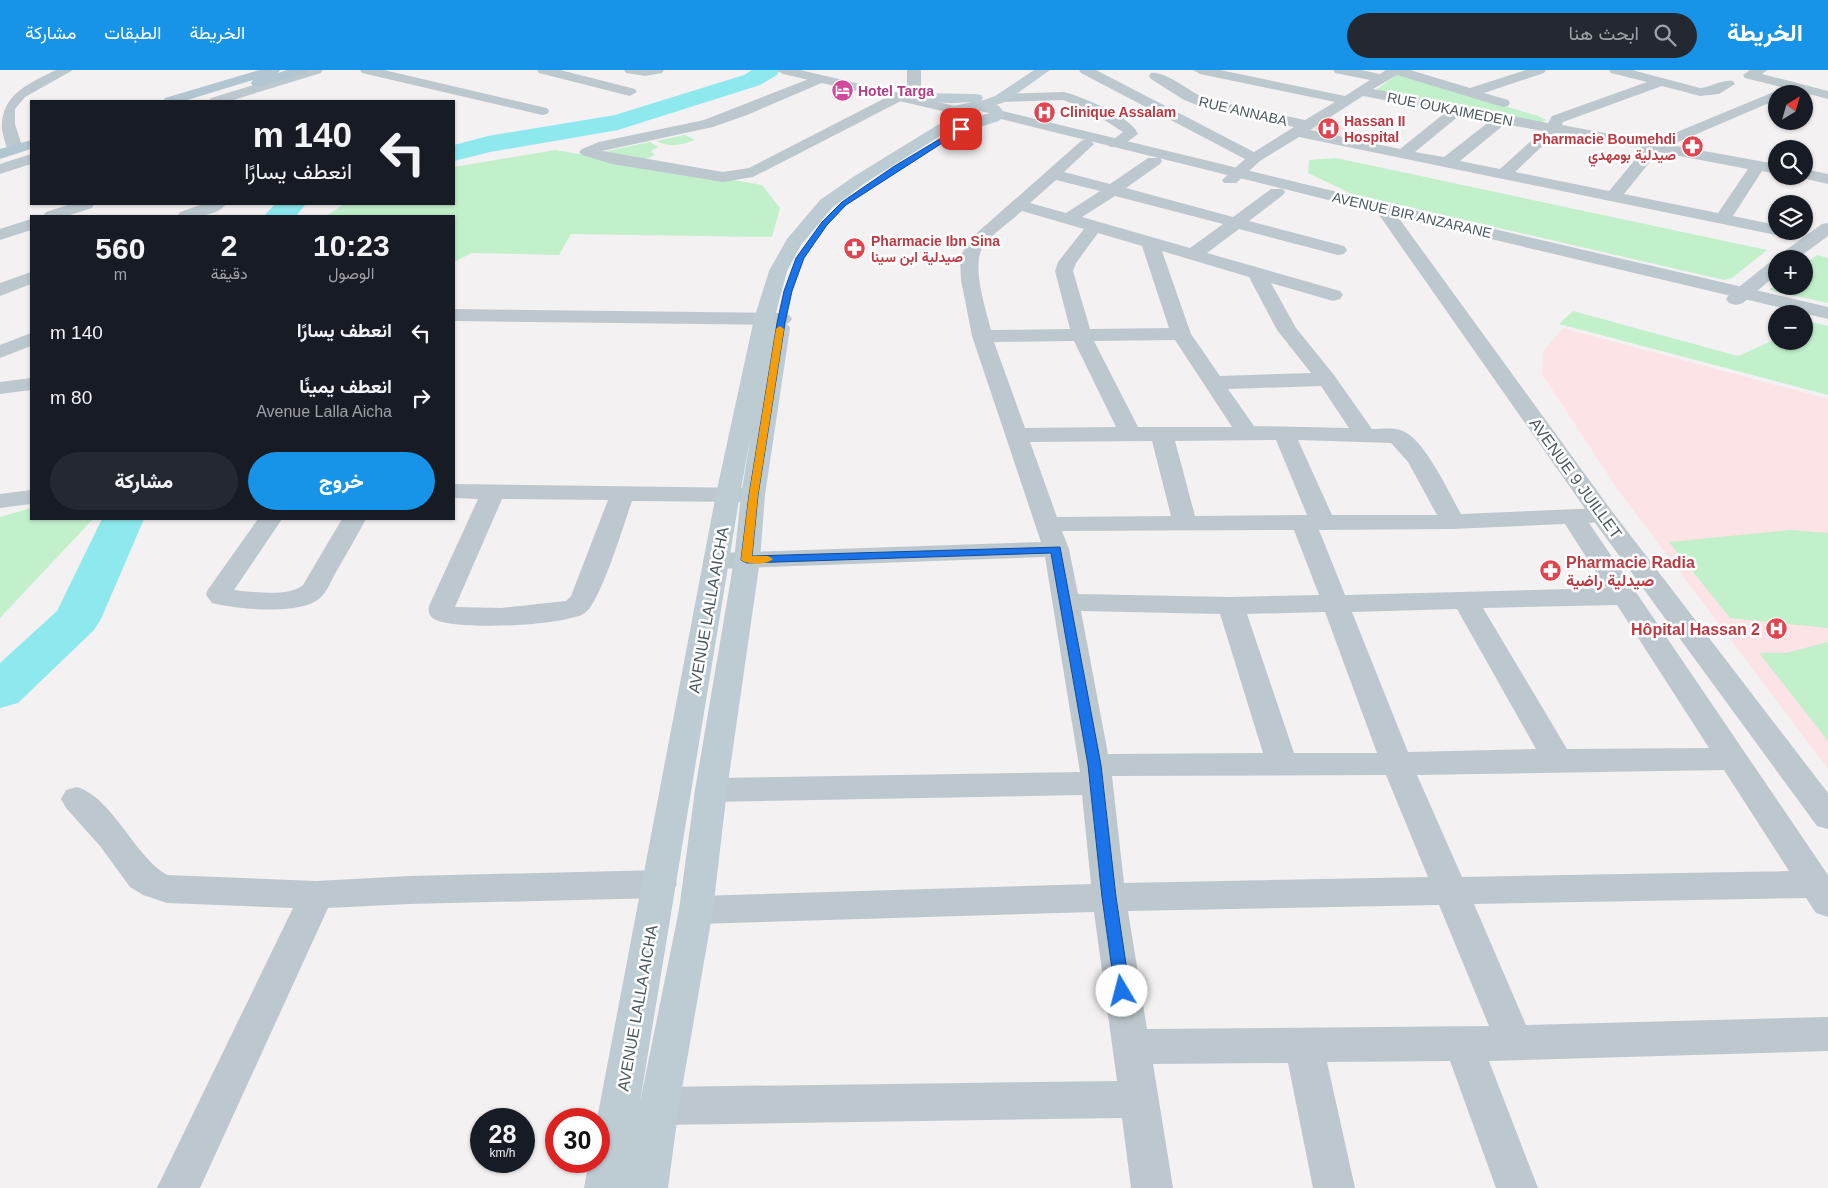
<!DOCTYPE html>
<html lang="ar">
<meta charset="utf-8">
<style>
body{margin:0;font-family:Helvetica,Vazirmatn,sans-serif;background:#242831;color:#f1f3f6;direction:rtl;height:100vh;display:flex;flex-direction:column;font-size:19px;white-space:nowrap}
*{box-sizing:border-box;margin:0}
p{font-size:16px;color:#9ea1a6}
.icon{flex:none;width:28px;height:28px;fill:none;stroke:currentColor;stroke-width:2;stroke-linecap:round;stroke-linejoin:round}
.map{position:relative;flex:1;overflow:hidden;direction:ltr}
.panel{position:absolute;left:30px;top:145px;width:425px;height:305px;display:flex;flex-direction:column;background:#171b24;border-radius:0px;box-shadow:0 1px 4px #0004;direction:rtl}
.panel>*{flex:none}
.hud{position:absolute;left:30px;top:30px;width:425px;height:105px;border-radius:0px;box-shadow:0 1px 4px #0004;direction:rtl;background:#171b24;color:#f1f3f6;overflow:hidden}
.needle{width:32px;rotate:37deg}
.controls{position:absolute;left:1768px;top:15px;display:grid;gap:10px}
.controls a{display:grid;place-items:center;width:45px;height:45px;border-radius:50%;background:#171b24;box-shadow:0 1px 4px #0004;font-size:25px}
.speed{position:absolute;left:470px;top:1038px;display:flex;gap:10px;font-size:25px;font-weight:700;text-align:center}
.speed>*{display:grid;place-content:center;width:65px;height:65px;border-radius:50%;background:#171b24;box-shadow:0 1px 4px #0004;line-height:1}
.speed small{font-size:12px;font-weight:400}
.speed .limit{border:8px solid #d22;background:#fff;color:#111}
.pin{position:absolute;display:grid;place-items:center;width:42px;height:42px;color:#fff;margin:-21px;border-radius:10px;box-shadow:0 2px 8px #0006}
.me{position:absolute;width:55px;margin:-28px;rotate:352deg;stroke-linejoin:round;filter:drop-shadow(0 0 4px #0008)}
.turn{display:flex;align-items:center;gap:18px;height:105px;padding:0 20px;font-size:22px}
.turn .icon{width:65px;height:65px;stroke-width:2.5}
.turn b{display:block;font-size:35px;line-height:42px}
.eta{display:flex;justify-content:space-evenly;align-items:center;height:85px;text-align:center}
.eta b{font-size:30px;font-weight:800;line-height:35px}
.button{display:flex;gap:10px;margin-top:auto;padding:10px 20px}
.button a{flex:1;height:58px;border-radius:30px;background:#1794e8;color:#fff;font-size:20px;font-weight:800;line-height:58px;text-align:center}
.button a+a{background:#242831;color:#f1f3f6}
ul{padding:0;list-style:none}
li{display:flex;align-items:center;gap:15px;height:65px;padding:0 20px}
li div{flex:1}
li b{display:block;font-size:19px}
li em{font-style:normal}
header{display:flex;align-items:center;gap:30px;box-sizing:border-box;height:70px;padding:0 25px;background:#1794e8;color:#fff}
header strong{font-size:24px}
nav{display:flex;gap:28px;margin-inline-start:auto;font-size:18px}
.search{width:350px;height:45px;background:#242831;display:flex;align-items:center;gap:12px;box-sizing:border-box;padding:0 18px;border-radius:28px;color:#9ea1a6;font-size:19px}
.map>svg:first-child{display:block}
</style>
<header>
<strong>الخريطة</strong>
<div class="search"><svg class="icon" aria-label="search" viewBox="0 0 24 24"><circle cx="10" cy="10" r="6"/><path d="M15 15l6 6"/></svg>ابحث هنا</div>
<nav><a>الخريطة</a><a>الطبقات</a><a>مشاركة</a></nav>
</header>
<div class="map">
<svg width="1828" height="1118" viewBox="0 0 1828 1118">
<rect width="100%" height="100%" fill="#f4f1f2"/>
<path fill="#fce3e5" d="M1323 50 1340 55 1363 71 1304 63Z
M1563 258 1828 329V699L1618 420 1542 304 1543 281Z"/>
<path fill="#c1f0cb" d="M1398 4 1538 46 1547 50 1538 53 1373 22Z
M685 65 695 70C680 75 671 78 656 71Z
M650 72 658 77 651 81 655 85 641 91 602 82Z
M555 80 762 115 780 138 772 167 571 164 559 185 472 183 454 192V146H326L344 134H454V97Z
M1336 88 1767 180 1732 208 1724 210 1352 124 1308 103 1309 90Z
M1817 185 1828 188V233L1769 220 1776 215V216H1804V195Z
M1573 241 1738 286 1776 269V271H1804V250L1828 256V325L1559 254Z
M31 438V449H93L0 548V447Z
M1791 460 1828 463V558L1730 548 1669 472Z
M1828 572V671L1759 583H1786Z"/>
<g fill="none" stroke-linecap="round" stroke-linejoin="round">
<path fill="#8de9ee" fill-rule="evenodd" d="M752 0H780L777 5 760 15 618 60 490 82 454 91V75L488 66 615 45 744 5Z
M275 134H306L296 146H264Z
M102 449H144L101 549 94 560 18 633 0 638V593L57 541Z"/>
<path fill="#bdc8ce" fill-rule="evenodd" d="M56 0H73L25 27 15 39V54L23 79 20 82H10C5 76 4 67 2 60 0 24 30 13 56 0Z
M302 0H323L321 3 230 31H209L211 28Z
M360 0H384L542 37 547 38 549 41 547 44 542 45 362 3Z
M537 0H560L635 19 637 22 630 26 539 3Z
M624 0H664L662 3 645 6 626 3Z
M907 0H921V24L919 27 914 28 907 24Z
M1079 0H1096L1254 82 1294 57 1197 35 1184 30 1151 9 1149 6 1151 3C1164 0 1192 23 1206 29L1305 50 1335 32 1200 4 1193 0H1220L1345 26 1370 10 1335 3 1333 0H1361L1380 4 1386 0H1410L1470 18 1526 0H1546L1544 3 1484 23 1508 30 1510 33 1508 36 1503 37 1397 5 1373 19 1548 53 1552 46 1647 12 1611 3 1609 0H1632L1700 18C1711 17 1723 9 1733 11L1735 14 1719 24 1700 26 1662 16 1563 52 1562 55 1653 72 1776 21 1782 24H1776V30L1671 75 1776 94V104L1762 101 1733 146 1776 155V161H1784L1776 165 1299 67 1260 91 1236 113H1224L1222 110 1245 89 1081 3ZM1363 26 1446 42 1400 79 1310 60ZM1460 45 1490 51 1444 87 1415 82ZM1505 54 1542 61 1500 99 1460 91ZM1556 63 1644 79 1609 121 1515 102ZM1658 82 1748 99 1718 143 1624 124Z
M1750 0H1767L1762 4 1828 21V29L1745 8 1743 5Z
M819 5 826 9 824 12 747 45 713 57 602 81 723 102 749 98 893 24 898 23 905 27 903 30 753 107 723 112 612 94 582 85 579 82 582 79 599 72 704 50Z
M1064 22C1080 26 1134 48 1138 64L1120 77H1110L1107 74 1123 62 1087 39 1063 30 1001 32 994 28 1001 24Z
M1086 69 1091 71 1094 74 1064 102 1110 114 1148 88H1160L1162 91 1160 94 1126 118 1233 147 1271 119H1283L1285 122 1283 125 1249 151 1344 176 1347 180 1344 184 1338 185 1239 159 1207 183 1340 221 1343 225 1340 229 1333 231 1271 213 1296 258 1334 305 1372 359C1381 359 1394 357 1403 361 1424 369 1450 424 1461 444L1602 438 1611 440 1614 445 1611 450 1589 453 1828 805V847L1816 843 1806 828 1474 834 1526 955 1828 947V981L1489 991 1538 1118H1496L1450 991 1327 992 1355 1118H1313L1288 993 1153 994 1173 1118H1131L1122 1048 659 1055 645 1049 639 1036 645 1023 659 1017 1117 1011 1094 842 696 854 684 850 679 840 684 830 696 826 1091 814 1082 725 711 732 700 728 695 720 700 712 711 708 1080 702 1045 487 716 499 707 497 703 491 707 485 716 483 1041 472 972 266 961 210 960 187 970 169 1081 71ZM1056 110 1100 121 1066 143 1030 133ZM1115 126 1223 154 1190 178 1082 147ZM1022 141 1084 159 1058 192 1055 201 1070 259 991 260C986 239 970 194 984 175 993 163 1010 152 1022 141ZM1098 163 1142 176 1169 258 1090 259 1073 201 1076 193ZM1162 181 1249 207 1277 260 1311 303 1220 306 1191 264ZM1175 270 1232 357H1138L1094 271ZM1074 271 1116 357 1025 358 994 272ZM1321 316 1349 358 1254 356 1228 319ZM1276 370 1307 445 1195 446 1175 371ZM1298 370 1391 373 1408 392 1437 445H1332ZM1152 371 1171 446 1057 447 1030 372ZM1565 454 1606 518 1345 525 1319 460 1453 459ZM1294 460 1319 525 1231 527 1078 524 1069 479 1062 461ZM1617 535 1709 678 1567 679 1483 538ZM1457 539 1536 679 1408 682 1352 542ZM1081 541 1220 544 1263 683 1108 684ZM1325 542 1377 683H1294L1247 544ZM1724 700 1789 801 1462 807 1417 705ZM1386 705 1428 807 1124 813 1112 706ZM1439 835 1489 956 1147 959 1128 841Z
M31 84V94L0 104V94Z
M1804 99 1828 104V114L1798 107 1804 106Z
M71 134H94L92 138 67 146H43L46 142Z
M203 134H226C217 147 192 147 177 146L180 142Z
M31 149V160L0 170V159Z
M1828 153V166L1797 189H1776L1779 185 1822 154Z
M1776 191V205L1743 233 1736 235 1729 233 1726 229 1729 225 1770 192Z
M31 202V214L0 226V213Z
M454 239 782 243 789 245 792 249 789 253 782 255 454 251Z
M31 263V276L0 288V275Z
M31 308V320L0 324V312Z
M454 414 753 418 762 420 765 425 762 430 753 432 632 431C625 451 600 534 585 543 565 556 455 561 434 549 429 546 428 541 429 536L478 429 454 428ZM502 429 608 430 571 526 566 531 501 538 455 537Z
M31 420V434L0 438V424Z
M258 449H282L234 520C251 522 290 527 303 515L342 449H366C356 467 346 485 336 502 331 511 327 522 320 528 301 546 235 539 212 533L206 525 207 521Z
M77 717C113 728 134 786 167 805L316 811 409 806 660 800 672 804 677 814 672 824 660 828 409 834 328 838 200 1118H157L293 838 167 833 143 825 130 817 100 776 66 738 61 729 66 720Z"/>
<path fill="#bdc8ce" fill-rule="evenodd" d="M776 0H800L955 36 960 37 962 40 960 43 955 44 783 4Z
M998 40 1383 133 1828 237V249L1398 147 1611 440 1828 723V759L1817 756 1593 450 1377 142 993 47 991 44 993 41Z"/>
<path fill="#bdcbd3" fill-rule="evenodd" d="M1034 0H1050L1005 32 996 35 999 36 1005 44 999 51 983 56 961 53 865 113 832 138 801 175 787 201 773 254 780 252 787 254 790 258 765 425 760 490 727 720 713 840 679 1036 668 1118H626L635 1064 626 1118H584L589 1091H599L597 1049 716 424 754 249 769 201 787 169 820 130 853 107 949 48 947 45 950 37 972 32C959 33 922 35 914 26L916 23 976 24 981 25 983 28 981 31 995 26ZM975 40 989 43H990L976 47 962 43ZM751 365 741 425 734 490 695 720 679 840 640 1032 740 424Z"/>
<path fill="#b1c6d0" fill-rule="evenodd" d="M259 0H280L278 3 287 0H308L306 3 258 17 253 16 251 13 253 10 184 31H163L165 28Z
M31 70V79L0 89V79Z"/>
</g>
<path fill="#1a73e8" stroke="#114b97" d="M958 58 964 59 846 135 827 155 804 188 792 221 785 253 758 425 752 486 1060 477 1101 695 1116 827 1130 921 1128 925 1122 927 1117 925 1115 921 1102 827 1088 695 1051 483 747 493 741 490 749 425 777 253 784 221 796 188 822 152 842 132 893 97Z"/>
<path fill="#f59e0b" d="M780 256 784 259 758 425 752 486H768L773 489C767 495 748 495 741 490L749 425 776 259Z"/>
<defs>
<symbol id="hotel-disc" viewBox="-11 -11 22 22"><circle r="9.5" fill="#d1479c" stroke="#fff"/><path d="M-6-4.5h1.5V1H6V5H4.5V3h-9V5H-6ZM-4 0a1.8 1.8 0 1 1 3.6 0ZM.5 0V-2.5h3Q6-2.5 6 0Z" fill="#fff"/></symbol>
<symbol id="hospital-disc" viewBox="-11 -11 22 22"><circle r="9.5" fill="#e0444e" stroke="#fff"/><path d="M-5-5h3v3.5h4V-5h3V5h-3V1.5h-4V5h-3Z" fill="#fff"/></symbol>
<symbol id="pharmacy-disc" viewBox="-11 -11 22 22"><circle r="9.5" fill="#e0444e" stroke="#fff"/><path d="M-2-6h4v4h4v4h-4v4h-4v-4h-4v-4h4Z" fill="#fff"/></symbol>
</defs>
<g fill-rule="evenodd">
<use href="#hotel-disc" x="830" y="8" width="25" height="25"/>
<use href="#hospital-disc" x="1032" y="30" width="25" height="25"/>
<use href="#hospital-disc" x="1316" y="46" width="25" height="25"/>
<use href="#pharmacy-disc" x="1680" y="64" width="25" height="25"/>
<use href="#pharmacy-disc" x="842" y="166" width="25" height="25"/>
<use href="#pharmacy-disc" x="1538" y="488" width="25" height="25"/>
<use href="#hospital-disc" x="1764" y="546" width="25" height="25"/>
</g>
<g text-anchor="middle" stroke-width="5" stroke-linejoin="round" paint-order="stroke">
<g font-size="14" font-weight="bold" fill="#b23c85" stroke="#fff" text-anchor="start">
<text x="858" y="26">Hotel Targa</text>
</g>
<g font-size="14" fill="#49585f" stroke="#fff">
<text transform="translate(1450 39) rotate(11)" y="5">RUE OUKAIMEDEN</text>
<text transform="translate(1243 41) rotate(13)" y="5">RUE ANNABA</text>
<text transform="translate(1412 145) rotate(13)" y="5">AVENUE BIR ANZARANE</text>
</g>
<g font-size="14" font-weight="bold" fill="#be3a42" stroke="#fff" text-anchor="start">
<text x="1060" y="47">Clinique Assalam</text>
<text x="1344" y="56">Hassan II<tspan x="1344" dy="16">Hospital</tspan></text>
<text x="1676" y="74" text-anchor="end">Pharmacie Boumehdi<tspan x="1676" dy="16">صيدلية بومهدي</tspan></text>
<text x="871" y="176">Pharmacie Ibn Sina<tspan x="871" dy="16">صيدلية ابن سينا</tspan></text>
</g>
<g font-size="16" fill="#49585f" stroke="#fff">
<text transform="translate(1576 408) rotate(54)" y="6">AVENUE 9 JUILLET</text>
<text transform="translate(708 540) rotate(-80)" y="6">AVENUE LALLA AICHA</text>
<text transform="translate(637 938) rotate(-80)" y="6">AVENUE LALLA AICHA</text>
</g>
<g font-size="16" font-weight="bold" fill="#be3a42" stroke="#fff" text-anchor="start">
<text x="1566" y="498">Pharmacie Radia<tspan x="1566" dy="18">صيدلية راضية</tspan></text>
<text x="1760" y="565" text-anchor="end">Hôpital Hassan 2</text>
</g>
</g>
</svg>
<div class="controls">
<a><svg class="needle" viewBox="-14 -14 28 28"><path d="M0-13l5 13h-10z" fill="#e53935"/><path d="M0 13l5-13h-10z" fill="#9ea1a6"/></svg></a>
<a><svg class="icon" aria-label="search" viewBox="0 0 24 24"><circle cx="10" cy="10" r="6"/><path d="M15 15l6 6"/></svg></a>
<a><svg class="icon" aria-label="layers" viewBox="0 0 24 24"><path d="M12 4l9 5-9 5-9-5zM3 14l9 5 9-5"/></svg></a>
<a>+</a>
<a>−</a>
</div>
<div class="speed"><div>28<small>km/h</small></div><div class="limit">30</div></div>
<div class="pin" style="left:961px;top:59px;background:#d93025"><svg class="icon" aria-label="arrive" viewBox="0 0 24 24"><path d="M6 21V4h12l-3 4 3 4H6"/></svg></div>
<svg class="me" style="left:1122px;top:921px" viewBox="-20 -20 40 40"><circle r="19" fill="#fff"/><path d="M0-13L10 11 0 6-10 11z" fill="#1a73e8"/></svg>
<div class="hud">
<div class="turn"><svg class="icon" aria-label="left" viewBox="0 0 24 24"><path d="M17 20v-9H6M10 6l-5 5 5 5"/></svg><div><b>140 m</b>انعطف يسارًا</div></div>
</div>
<section class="panel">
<div class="eta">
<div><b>10:23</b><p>الوصول</p></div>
<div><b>2</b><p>دقيقة</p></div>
<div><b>560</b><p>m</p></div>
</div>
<ul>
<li><svg class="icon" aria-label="left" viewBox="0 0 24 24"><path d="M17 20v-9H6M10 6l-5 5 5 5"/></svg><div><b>انعطف يسارًا</b></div><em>140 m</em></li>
<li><svg class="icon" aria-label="right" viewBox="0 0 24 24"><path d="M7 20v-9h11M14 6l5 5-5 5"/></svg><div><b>انعطف يمينًا</b><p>Avenue Lalla Aicha</p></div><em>80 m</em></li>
</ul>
<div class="button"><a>خروج</a><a>مشاركة</a></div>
</section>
</div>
